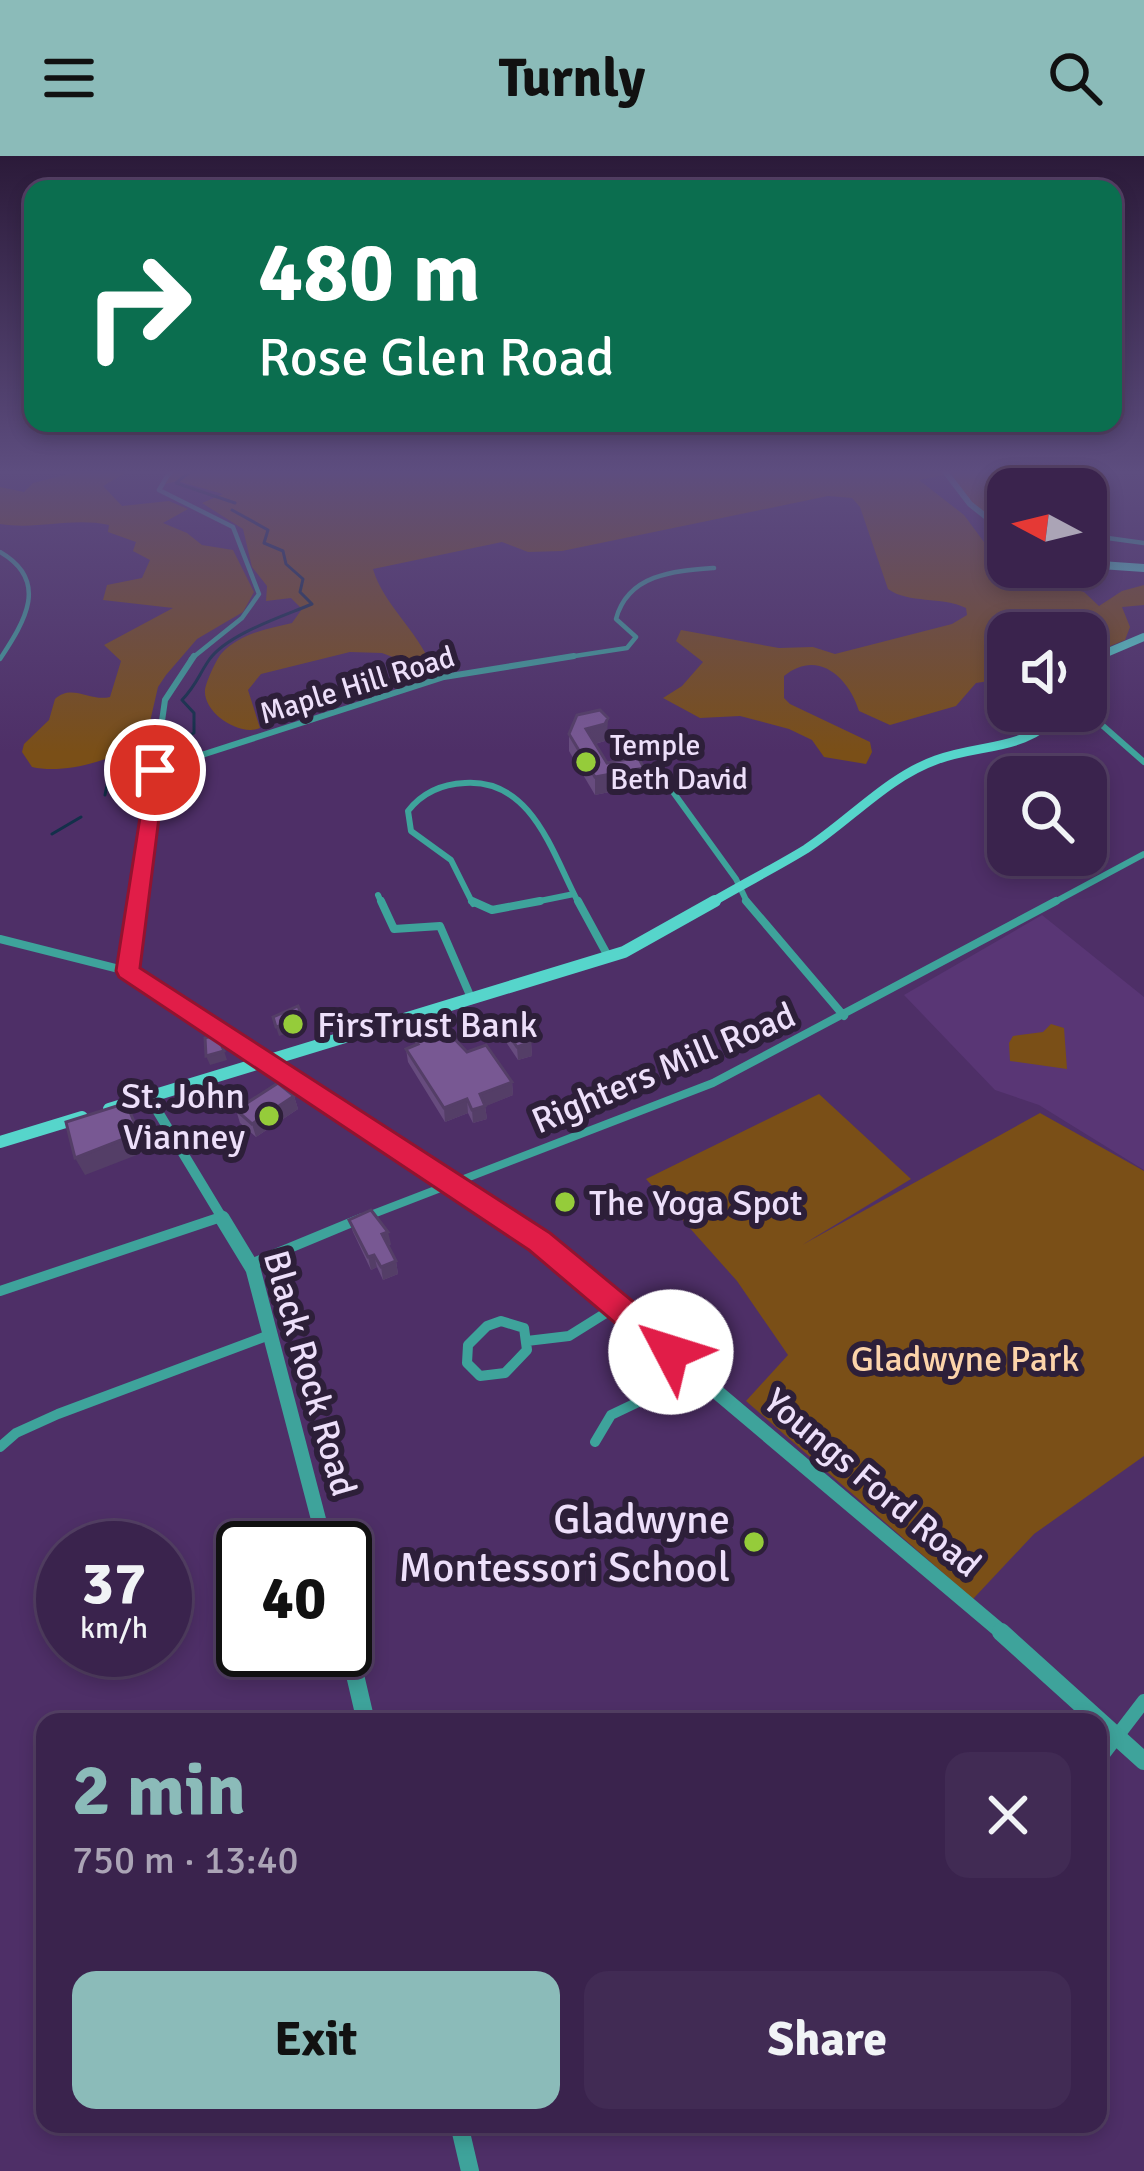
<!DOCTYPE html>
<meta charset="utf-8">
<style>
body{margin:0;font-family:Signika,sans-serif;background:#412b54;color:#f1f3f6;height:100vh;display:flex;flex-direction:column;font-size:45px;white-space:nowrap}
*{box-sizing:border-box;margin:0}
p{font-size:39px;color:#aba4b6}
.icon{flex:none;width:66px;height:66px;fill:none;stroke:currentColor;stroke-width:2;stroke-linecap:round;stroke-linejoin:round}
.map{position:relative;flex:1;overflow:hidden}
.drawer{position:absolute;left:36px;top:1557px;width:1071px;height:420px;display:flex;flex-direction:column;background:#3a234d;border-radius:24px;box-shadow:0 6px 18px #0003,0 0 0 3px #544065}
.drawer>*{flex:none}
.hud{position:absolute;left:24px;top:24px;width:1098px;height:252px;border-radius:24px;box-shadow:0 6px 18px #0003,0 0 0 3px #544065;background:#0b6e4f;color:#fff;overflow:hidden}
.needle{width:78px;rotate:277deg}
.buttons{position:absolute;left:987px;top:312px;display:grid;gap:24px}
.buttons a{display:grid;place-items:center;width:120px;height:120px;border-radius:24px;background:#3a234d;box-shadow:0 6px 18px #0003,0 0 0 3px #544065;font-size:60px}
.speed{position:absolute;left:36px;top:1365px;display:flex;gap:24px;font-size:60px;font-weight:700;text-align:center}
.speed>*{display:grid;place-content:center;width:156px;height:156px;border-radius:50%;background:#3a234d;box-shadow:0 6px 18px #0003,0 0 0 3px #544065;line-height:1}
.speed small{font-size:30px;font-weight:400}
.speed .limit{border:6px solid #111;border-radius:18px;background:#fff;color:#111}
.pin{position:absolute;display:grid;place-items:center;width:102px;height:102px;color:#fff;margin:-51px;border:6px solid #fff;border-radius:50%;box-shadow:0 3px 12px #0007}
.me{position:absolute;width:132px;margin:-66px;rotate:310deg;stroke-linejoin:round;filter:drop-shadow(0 0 9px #0008)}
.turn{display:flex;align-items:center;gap:42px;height:252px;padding:0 36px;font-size:54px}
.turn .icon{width:156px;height:156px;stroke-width:2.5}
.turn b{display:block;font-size:84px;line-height:102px}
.round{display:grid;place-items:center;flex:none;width:126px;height:126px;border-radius:24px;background:#412b54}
.headline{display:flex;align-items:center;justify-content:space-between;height:204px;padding:0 36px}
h1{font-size:72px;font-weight:700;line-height:90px;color:#8bbbb9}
.button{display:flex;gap:24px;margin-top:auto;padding:24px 36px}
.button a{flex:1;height:138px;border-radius:24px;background:#8bbbb9;color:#111;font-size:48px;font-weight:700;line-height:138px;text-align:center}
.button a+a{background:#412b54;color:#f1f3f6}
header{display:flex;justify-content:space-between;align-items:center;height:156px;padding:0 36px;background:#8bbbb9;color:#111;font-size:54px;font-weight:700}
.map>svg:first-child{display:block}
</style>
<header><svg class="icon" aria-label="menu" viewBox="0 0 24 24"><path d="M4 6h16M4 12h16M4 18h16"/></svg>Turnly<svg class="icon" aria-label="search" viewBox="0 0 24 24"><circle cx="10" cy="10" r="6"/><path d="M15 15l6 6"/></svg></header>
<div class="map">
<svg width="1144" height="2015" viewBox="0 0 1144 2015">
<rect width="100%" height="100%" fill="#4e2f67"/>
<path fill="#593675" d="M1042 759 1144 841V1014L1039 949 995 934 904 839Z"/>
<path fill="#7a4f17" d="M84 314 127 316 103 330 122 350 169 345 188 353 163 367 187 377 202 389 233 394 254 436 243 456 197 483 166 519 158 531 146 583C117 603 66 619 32 611L22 596 24 588 49 564 55 543C72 527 90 546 110 541L121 505 104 489 173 452 103 444 107 429 142 422 150 404 133 395 136 386 108 376 109 369C72 361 38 374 0 368V331L24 336 33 327Z
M174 314H940L944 319 919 324 964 359 998 405 1027 421 1084 436 1099 450 1122 435 1144 429V449L1122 451 1130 471 1125 484 1086 500V477H1077L1070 468C1046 461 1024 459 1003 474L1008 480V522L976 527 956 550 890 569 859 555C849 522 818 492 784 520V542L790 548 870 586 872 596 866 608 824 601 812 584 789 573 740 560 700 562 663 542 682 530 703 506 676 485 681 474 779 492 813 491 835 498 952 468 967 459 966 452C941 440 909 448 888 433L860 351 852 342 828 340 562 395 528 396 502 386 373 413C383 448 417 474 431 509L419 511 382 497 350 496 261 518 248 534 260 572C240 581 203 557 205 534 206 526 216 504 221 498 240 477 267 473 292 467L302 453 291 442 266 445 267 430 252 411 243 373 202 347 223 338 177 325 161 329Z
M949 314H1036L1005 339 1008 376 968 344Z
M1051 868 1064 872 1067 913 1010 905 1009 887 1013 880 1043 876Z
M819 938 911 1023 802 1089 1040 957 1144 1015V1300L1034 1378 973 1443 746 1245 788 1199 737 1125 646 1023Z"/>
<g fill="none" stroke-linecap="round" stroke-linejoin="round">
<path stroke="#13304a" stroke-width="3" d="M192 314 176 327 235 347
M105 639 109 619 194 577V557L182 544C197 528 198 520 209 504 227 478 284 460 312 448L300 436 303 423 286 408 283 395 264 387 268 374 232 354
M52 678 81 661"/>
<path stroke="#3ea39b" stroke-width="4.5" d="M171 314 159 334 233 371 259 438 242 462 191 503
M1086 379 1144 387
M0 396C50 425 25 465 0 503
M555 503 627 492 636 481 616 463C628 418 674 415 714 412"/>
<path stroke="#3ea39b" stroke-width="6" d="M1086 555 1144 606
M655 611 736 723 748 748
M155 614 444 521 574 500
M574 738 579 748
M378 739 382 748
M136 748 165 544 194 500
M473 748 451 704 411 675 408 655C422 637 442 628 465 627 529 623 550 690 574 738
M525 748 574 738
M1051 748 1144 698"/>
<path stroke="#3ea39b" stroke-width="8" d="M381 745 394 773 440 770 472 844
M472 745 492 754 540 745
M578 745 609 802
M746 745 844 860
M0 783 127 815 265 906
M127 815 137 745
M209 1065 222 1061
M355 1065 713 927 1056 745"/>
<path stroke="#3ea39b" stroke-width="10" d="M251 1108 362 1062
M0 1135 218 1062
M501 1165 524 1172 527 1194 505 1217 480 1220 467 1207 468 1189 487 1170Z
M527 1185 569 1180 617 1150
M595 1286 611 1259 697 1218
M0 1291 16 1277 58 1258 272 1178"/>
<path stroke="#3ea39b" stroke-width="14" d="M1098 1605 1144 1545"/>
<path stroke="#3ea39b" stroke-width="6" d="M944 314 970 348 1008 378"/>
<path stroke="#3ea39b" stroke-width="10" d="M265 906 507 1065
M149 941 224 1065"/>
<path stroke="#3ea39b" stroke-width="15" d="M222 1062 253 1113 326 1392
M503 1062 539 1086 1005 1479
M345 1474 346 1479"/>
<path stroke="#3ea39b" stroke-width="18" d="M345 1476 366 1566
M1001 1476 1144 1605
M459 1968 470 2015"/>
<path stroke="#56d5cb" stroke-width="8" d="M1011 333 1040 314
M1086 408 1144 412
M1092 503 1144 481"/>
<path stroke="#56d5cb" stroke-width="9" d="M1086 506 1099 500
M709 748C741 729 775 712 806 693 849 665 888 621 936 604 982 587 1027 596 1061 555"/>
<path stroke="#56d5cb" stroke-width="12" d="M109 953 624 796 715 745
M0 986 82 961"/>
</g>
<path fill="#674c7e" d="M569 578 607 580 605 585 595 588 607 607 644 612 643 629 595 639 569 595Z
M499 864 531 886 532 900 518 904 500 877Z
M415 884 467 896 512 926 513 939 485 950 487 963 473 967 468 957 445 966 408 906 406 893 416 889Z
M294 940 298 953 256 981 240 967 236 954Z
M349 1064 391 1088 388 1090 396 1105 398 1118 383 1124 377 1111 371 1114 353 1076Z"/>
<path fill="#543e67" d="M608 562 607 580 605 585 586 590V573Z
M644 612 643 629 595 639V621Z
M303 863 305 872 279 880 276 871Z
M531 886 532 900 518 904 517 891Z
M224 895 227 904 210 909 206 900Z
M512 926 513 939 484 951 485 950 487 963 473 967 472 954 480 938Z
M294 940 298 953 256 981 252 968Z
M467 943 468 957 445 966 444 952Z
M139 977 147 995 85 1019 75 1002Z
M388 1076 391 1088 385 1091 382 1078Z
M374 1099 377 1111 371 1114 368 1101Z
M396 1105 398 1118 383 1124 381 1111Z"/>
<path fill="#785893" stroke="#543e67" stroke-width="3" d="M600 554 608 562 605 568 586 573 607 607 638 601 644 612 595 621 569 578 577 559Z
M298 850 303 863 276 871 273 861Z
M512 859 531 886 517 891 499 864Z
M445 873 467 896 486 889 512 926 480 938 485 950 472 954 467 943 444 952 406 893 418 888 415 884Z
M217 878 224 895 206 900 205 882Z
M278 927 294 940 252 968 236 954Z
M126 947 139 977 75 1002 66 966Z
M371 1054 388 1076 382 1078 396 1105 381 1111 374 1099 368 1101 349 1064Z"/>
<linearGradient id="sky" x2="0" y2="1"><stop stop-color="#2b1a39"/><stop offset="0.53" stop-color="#5d4d7f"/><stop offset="1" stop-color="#5d4d7f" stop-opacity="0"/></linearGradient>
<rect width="1144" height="596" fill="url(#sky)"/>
<path fill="#e11d48" stroke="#92132f" stroke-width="3" d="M148 610 165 614 140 812 550 1077 682 1186 686 1196 682 1205 671 1209 660 1205 529 1094 119 821 116 815Z"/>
<g fill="#95cc3a" stroke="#2d1f39" stroke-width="4.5">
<circle cx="586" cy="606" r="12"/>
<circle cx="293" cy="868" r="12"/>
<circle cx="269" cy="960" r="12"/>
<circle cx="565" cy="1046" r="12"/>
<circle cx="754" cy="1386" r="12"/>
</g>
<g text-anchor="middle" stroke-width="12" stroke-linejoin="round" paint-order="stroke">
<g font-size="30" fill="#eddffa" stroke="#2d1f39">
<text transform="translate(357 529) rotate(-17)" y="10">Maple Hill Road</text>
</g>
<g font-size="30" fill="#eddffa" stroke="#2d1f39" text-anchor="start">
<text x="610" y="599">Temple<tspan x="610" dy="34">Beth David</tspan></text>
</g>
<g font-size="36" fill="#eddffa" stroke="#2d1f39" text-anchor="start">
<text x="317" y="881">FirsTrust Bank</text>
<text x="245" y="952" text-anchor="end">St. John<tspan x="245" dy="41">Vianney</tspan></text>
<text x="589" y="1059">The Yoga Spot</text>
</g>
<g font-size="36" fill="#eddffa" stroke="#2d1f39">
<text transform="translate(663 911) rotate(-23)" y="13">Righters Mill Road</text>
<text transform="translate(311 1217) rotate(74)" y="13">Black Rock Road</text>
<text transform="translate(873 1326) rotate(40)" y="13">Youngs Ford Road</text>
</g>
<g font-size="36" fill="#fcd4aa" stroke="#2d1f39">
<text x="965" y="1215">Gladwyne Park</text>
</g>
<g font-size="42" fill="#eddffa" stroke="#2d1f39" text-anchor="end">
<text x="730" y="1377">Gladwyne<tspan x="730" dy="48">Montessori School</tspan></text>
</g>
</g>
</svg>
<div class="buttons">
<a><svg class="needle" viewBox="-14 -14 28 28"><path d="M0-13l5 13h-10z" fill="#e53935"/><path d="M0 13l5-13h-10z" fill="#aba4b6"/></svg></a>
<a><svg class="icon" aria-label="sound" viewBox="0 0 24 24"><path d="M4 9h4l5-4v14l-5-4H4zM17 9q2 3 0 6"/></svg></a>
<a><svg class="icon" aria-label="search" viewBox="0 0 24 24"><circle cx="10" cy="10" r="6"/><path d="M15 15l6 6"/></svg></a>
</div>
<div class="speed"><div>37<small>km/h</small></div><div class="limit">40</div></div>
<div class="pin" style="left:155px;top:614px;background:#d93025"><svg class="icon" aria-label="arrive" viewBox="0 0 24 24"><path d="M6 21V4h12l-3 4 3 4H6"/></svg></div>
<svg class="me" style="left:671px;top:1196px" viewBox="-20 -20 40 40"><circle r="19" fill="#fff"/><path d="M0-13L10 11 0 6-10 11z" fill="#e11d48"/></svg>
<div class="hud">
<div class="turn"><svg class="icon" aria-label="right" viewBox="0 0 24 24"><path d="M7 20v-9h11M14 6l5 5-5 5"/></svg><div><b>480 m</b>Rose Glen Road</div></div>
</div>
<section class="drawer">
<div class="headline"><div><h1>2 min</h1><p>750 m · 13:40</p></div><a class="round"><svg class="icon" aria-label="close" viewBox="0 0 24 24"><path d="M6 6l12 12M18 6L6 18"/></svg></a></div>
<div class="button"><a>Exit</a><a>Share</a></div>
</section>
</div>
